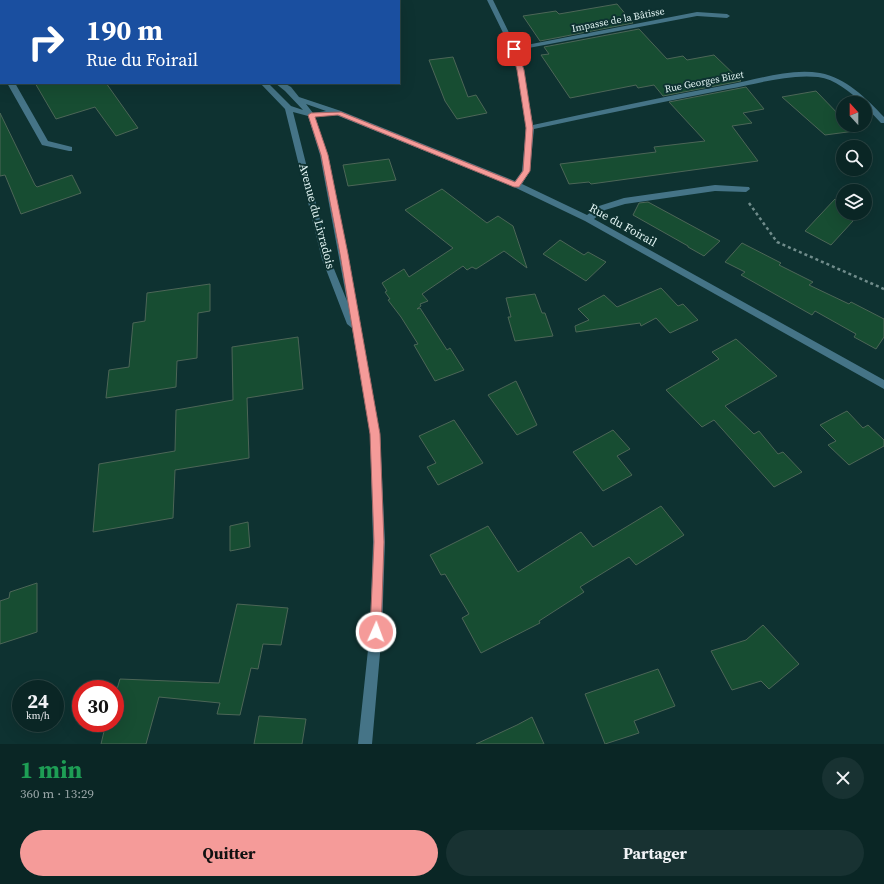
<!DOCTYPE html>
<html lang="fr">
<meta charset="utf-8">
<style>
body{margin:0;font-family:"Source Serif 4",serif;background:#183232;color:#f1f3f6;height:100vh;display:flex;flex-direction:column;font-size:15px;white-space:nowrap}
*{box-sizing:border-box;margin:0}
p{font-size:13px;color:#99a5a7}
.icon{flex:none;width:22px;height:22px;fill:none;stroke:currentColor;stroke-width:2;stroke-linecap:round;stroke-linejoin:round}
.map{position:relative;height:744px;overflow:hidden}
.panel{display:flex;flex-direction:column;background:#0a2625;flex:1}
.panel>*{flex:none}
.top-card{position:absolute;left:0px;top:0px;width:400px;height:84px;box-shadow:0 4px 16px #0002,0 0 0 1px #2a4342;background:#1a4fa0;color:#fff;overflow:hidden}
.needle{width:26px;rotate:339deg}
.tools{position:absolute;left:836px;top:96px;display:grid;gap:8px}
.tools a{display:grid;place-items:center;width:36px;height:36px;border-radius:50%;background:#0a2625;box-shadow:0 4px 16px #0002,0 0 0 1px #2a4342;font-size:20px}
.speed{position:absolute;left:12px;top:680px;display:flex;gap:8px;font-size:20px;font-weight:700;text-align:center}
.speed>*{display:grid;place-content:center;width:52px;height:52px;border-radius:50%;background:#0a2625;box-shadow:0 4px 16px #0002,0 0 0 1px #2a4342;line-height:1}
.speed small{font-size:10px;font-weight:400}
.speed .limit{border:6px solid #d22;background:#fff;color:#111}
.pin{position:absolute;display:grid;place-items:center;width:34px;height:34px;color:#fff;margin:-17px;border-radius:8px;box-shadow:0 2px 6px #0006}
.me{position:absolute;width:44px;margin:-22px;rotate:2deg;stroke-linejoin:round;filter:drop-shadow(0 0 3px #0008)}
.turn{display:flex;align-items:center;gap:14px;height:84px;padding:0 20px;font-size:18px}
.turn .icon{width:52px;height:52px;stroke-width:2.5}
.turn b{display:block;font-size:28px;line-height:34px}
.round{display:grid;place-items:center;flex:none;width:42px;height:42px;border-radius:21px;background:#183232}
.summary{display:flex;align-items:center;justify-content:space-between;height:68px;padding:0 20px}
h1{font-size:24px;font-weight:700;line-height:30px;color:#1e9e55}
.action{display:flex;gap:8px;margin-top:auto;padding:8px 20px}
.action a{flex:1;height:46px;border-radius:24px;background:#f59b99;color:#111;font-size:16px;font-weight:700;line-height:46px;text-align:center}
.action a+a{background:#183232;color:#f1f3f6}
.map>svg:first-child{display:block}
</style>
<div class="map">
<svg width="884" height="744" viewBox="0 0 884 744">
<rect width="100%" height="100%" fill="#0e3231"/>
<path fill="#174d32" stroke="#4c6657" d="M617 4 633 23 540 41 523 16 556 11 559 14Z
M639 29 667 59 683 56 687 60 714 55 741 81 663 96 654 85 638 88 636 85 570 98 541 55 549 54 544 47Z
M453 57 468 97 476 95 487 113 457 119 445 101 429 60Z
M35 83H106L138 128 116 136 95 107 56 119Z
M746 87 764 109 743 113 752 123 732 126 758 161 591 184 589 182 569 184 560 164 656 152 654 147 705 141 669 102Z
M816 91 843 119V125H849L855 131 825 135 782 97Z
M0 113 35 185 37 187 72 175 81 193 21 214 5 175 0 176Z
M389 159 396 180 348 186 343 165Z
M442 189 487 223 498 216 513 226 527 268 504 251 476 269 472 267 467 270 463 266 422 294 428 301 420 304 421 306 417 309 420 308 447 350 450 348 464 370 435 381 414 345 418 344 401 317 388 300 390 299 385 292 387 291 382 283 404 269 409 277 453 248 405 210Z
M835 199 843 209V213H846L853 221 831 245 805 231Z
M648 202 720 241 704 256 688 247V246L633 215 639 203Z
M560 240 584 255 588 252 606 262 586 281 543 254Z
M742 243 781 263 779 265 813 282 809 285 849 304 851 302 884 319V337L876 349 854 337 856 334 815 311 812 315 741 275 745 272 725 262Z
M210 284V311L198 313 197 358 177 361 176 387 106 398 109 370 129 367 133 323 145 321 147 293Z
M661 288 678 306 683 304 698 320 670 333 656 318 641 326 640 323 576 332 575 326 589 320 578 309 604 295 617 307Z
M535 294 542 313H545L553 336 515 341 508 317H511L506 298Z
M298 337 303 389 247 398 249 458 175 470 173 518 93 532 99 464 175 451 176 410 233 400 232 347Z
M736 339 777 376 725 406 754 434 759 431 778 454 783 452 802 472 774 487 714 420 702 427 666 390 719 359 712 352Z
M516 381 537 425 517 435 488 395Z
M847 411 863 428 868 425 884 440V446L849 465 828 445 836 441 820 425Z
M454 420 483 463 438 485 427 467 436 463 419 436Z
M613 430 630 449 617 456 632 475 603 491 573 452Z
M661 506 684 535 636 565 629 557 580 587 584 592 539 621 540 623 481 653 462 618 469 614 445 574 441 575 430 555 488 526 518 572 581 532 593 547Z
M248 522 250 547 230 551V526Z
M37 583V632L0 644V601L9 598 10 592Z
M237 604 288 608 281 645 263 644 258 669 251 668 240 715 217 714 220 703 159 697 146 744H101L106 723H115V696L120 679 219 683Z
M763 625 799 664 769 689 761 681 732 690 711 651 746 640Z
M658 669 675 706 634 721 639 733 605 744 585 694Z
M259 716 306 719 302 744H254Z
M532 717 544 744H476L517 725Z"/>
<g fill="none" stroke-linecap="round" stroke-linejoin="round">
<path stroke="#708c8b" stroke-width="2.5" stroke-dasharray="3 3" stroke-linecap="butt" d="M749 203 777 242 884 289"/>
<path fill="#457487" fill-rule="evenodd" d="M132 0H139L140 1H133Z
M487 0H493L516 47 697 12 727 14 730 16 727 18 697 16 518 50 523 70 533 125C598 111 662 97 727 85 756 80 789 68 820 73 846 78 866 98 884 117V123H881L865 106V103H862C850 92 835 79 818 77 788 74 757 84 728 89 663 102 598 115 534 129L530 171 522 184 587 215 599 206 624 198 715 185 749 187 750 189 746 192 715 191 625 204 605 210 594 219 884 380V389L585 221 514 187 336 115 315 117 328 155 348 254 380 434 385 542 382 631 372 744H358L370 631 373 542 370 434 352 328 347 324 322 259 285 109 260 83H268L291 106 303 110 285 91 275 83H284L291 87 299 97 341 111 515 181 522 171 526 128 517 70 511 49ZM306 104 326 111 313 113ZM293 112 308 116 320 155 347 301 330 259Z
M0 64H1V68H0Z
M7 83H15L48 141 72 147V151H69L42 145Z"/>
</g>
<path fill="#f59b99" stroke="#9f6563" d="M514 47 517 49 524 70 533 128 530 171 519 187H514L338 115 315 117 328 155 348 254 380 434 384 542 381 632 380 636 376 637 372 636 370 632 374 542 370 434 340 254 321 155 308 115 311 113 341 112 515 182 523 171 526 128 517 70 511 49Z"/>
<g text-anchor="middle" stroke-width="4" stroke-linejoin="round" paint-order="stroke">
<g font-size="10" fill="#e0f3f2" stroke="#0e3231">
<text transform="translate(618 19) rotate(-11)" y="4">Impasse de la Bâtisse</text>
<text transform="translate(704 81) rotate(-11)" y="4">Rue Georges Bizet</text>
</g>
<g font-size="12" fill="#e0f3f2" stroke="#0e3231">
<text transform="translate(317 216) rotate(75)" y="4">Avenue du Livradois</text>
<text transform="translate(623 225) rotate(29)" y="4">Rue du Foirail</text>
</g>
</g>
</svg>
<div class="tools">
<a><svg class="needle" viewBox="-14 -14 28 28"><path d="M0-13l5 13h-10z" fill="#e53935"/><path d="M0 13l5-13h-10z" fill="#99a5a7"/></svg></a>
<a><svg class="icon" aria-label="search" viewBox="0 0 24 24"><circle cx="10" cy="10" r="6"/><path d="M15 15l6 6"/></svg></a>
<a><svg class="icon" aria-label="layers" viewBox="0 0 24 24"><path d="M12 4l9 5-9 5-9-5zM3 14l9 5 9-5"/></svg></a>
</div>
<div class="speed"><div>24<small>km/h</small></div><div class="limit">30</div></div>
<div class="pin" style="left:514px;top:49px;background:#d93025"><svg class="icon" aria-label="arrive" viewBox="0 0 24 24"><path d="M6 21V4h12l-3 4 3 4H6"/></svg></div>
<svg class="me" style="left:376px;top:632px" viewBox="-20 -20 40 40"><circle r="17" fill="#f59b99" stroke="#fff" stroke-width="3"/><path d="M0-11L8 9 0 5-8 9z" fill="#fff"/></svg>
<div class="top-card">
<div class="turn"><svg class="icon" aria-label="right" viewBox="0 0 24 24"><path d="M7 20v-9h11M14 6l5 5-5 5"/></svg><div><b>190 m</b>Rue du Foirail</div></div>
</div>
</div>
<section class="panel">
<div class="summary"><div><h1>1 min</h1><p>360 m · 13:29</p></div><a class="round"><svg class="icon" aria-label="close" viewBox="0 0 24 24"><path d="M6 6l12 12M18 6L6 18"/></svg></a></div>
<div class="action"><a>Quitter</a><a>Partager</a></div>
</section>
